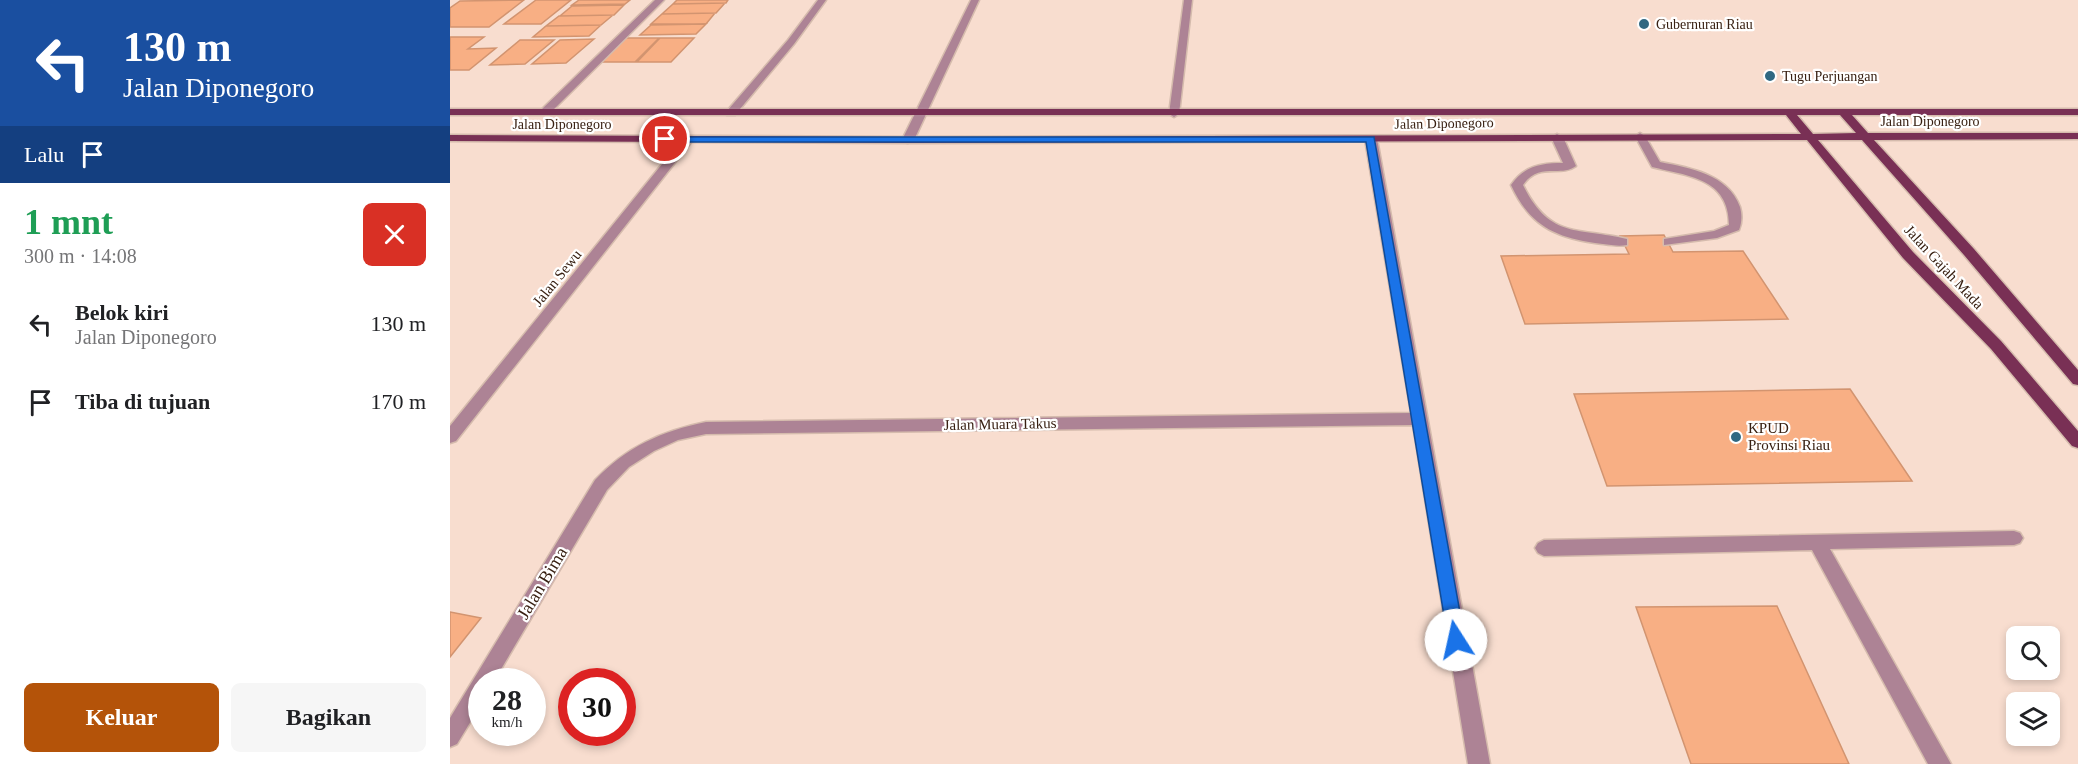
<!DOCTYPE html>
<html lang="id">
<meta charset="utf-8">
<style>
body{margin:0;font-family:"Times New Roman",serif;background:#f6f6f6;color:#202124;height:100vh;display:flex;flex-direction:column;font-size:22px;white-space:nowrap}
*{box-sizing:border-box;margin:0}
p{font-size:20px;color:#757577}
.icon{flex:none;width:33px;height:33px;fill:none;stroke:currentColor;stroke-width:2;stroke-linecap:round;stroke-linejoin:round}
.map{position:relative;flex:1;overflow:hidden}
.side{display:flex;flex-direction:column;background:#fff;width:450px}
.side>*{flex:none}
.hud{background:#1a4fa0;color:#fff;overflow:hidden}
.controls{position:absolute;left:1556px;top:626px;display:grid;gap:12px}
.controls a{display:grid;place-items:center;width:54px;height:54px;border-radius:9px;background:#fff;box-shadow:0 3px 9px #0003;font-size:30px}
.speed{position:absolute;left:18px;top:668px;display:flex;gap:12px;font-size:30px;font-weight:700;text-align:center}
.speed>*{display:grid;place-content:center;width:78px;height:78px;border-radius:50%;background:#fff;box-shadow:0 3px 9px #0003;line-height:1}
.speed small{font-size:15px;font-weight:400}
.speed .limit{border:9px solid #d22;background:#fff;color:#111}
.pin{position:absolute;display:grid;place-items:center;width:51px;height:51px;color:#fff;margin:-26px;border:3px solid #fff;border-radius:50%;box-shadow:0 2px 6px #0007}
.me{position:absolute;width:66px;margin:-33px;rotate:350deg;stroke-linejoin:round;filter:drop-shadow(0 0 4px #0008)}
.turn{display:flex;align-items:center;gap:21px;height:126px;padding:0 24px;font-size:27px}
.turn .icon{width:78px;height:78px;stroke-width:2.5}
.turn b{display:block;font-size:42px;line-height:51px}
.then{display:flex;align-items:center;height:57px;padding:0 24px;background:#0003;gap:12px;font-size:22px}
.round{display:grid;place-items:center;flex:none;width:63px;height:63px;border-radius:9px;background:#f6f6f6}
.overview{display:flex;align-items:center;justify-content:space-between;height:102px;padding:0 24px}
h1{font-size:36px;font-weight:800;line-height:45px;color:#1e9e55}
.button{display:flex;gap:12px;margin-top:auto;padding:12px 24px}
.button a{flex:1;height:69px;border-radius:9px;background:#b45309;color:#fff;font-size:24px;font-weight:800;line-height:69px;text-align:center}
.button a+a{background:#f6f6f6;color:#202124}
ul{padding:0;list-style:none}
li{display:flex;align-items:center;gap:18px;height:78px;padding:0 24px}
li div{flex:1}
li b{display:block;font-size:22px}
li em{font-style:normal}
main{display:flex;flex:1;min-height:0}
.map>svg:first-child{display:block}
</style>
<main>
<section class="side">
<div class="hud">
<div class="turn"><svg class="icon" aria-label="left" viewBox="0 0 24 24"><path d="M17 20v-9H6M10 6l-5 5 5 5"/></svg><div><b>130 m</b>Jalan Diponegoro</div></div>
<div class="then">Lalu<svg class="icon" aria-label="arrive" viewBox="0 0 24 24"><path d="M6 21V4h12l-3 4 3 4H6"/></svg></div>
</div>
<div class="overview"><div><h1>1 mnt</h1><p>300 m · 14:08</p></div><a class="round" style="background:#d93025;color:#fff"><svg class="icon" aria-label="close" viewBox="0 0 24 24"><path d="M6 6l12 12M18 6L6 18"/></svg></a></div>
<ul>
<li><svg class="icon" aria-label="left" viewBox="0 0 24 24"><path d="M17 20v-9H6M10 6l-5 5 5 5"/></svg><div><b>Belok kiri</b><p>Jalan Diponegoro</p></div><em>130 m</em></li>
<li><svg class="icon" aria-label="arrive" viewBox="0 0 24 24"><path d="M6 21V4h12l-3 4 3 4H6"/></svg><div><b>Tiba di tujuan</b></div><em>170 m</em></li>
</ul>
<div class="button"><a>Keluar</a><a>Bagikan</a></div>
</section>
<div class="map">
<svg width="1628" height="764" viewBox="0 0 1628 764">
<rect width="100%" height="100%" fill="#f8ddcf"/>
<path fill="#f8af84" stroke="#d29470" stroke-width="1.5" d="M74 0 39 27H0V8L10 1Z
M86 0H121L91 24H54Z
M129 0H180L175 4 122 5Z
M227 0H278L276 3 223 4Z
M275 3 266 13 212 14 223 4Z
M174 5 164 15 110 16 122 6Z
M265 13 256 24H201L212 14Z
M163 15 151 25 96 26 109 16Z
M256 24 246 34 190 35 201 25Z
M151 25 139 36 83 37 96 26Z
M0 37H34L18 49 46 48 19 70H0Z
M175 38H209L185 62H150Z
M210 38H244L221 62H187Z
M144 39 116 63 82 64 110 40Z
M70 40H104L75 64 40 65Z
M1214 235 1223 252 1293 251 1338 319 1075 324 1051 256 1179 254 1170 236Z
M1400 389 1462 481 1157 486 1124 394Z
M1327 606 1399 764H1241L1186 607Z
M0 612 31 618 0 657Z"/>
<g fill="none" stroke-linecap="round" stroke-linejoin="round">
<defs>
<path id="service" d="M1190 133 1195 136 1210 162C1240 168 1278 174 1290 207 1292 214 1292 223 1289 230L1267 238 1214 245V239L1264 231 1279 225C1279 178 1238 176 1202 167L1185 136Z
M1107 134 1113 137 1126 166C1110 178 1089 161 1073 185 1100 240 1128 227 1177 239V245C1167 247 1155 244 1145 243 1103 237 1079 224 1061 185 1074 166 1091 163 1113 163L1101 137Z
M1564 531 1570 533 1573 538 1570 543 1564 545 1380 549 1501 764H1478L1362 550 1094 556 1088 553 1085 548 1088 543 1094 540Z"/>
<path id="minor" d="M205 0H214L99 114H91V110Z
M368 0H376L344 44 285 115H277V111L338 40Z
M521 0H529L464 140 458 143 454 142 452 140Z
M734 0H742L729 114 724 117 719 114Z
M238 136 244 139 242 141 6 441 0 443V426L234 137Z
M921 136 927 139 1040 764H1018L963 425 256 434 228 440 204 451 179 467 157 490 44 681H32V703L7 744 0 747V718L145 480C176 447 212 431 256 422L961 413 915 139Z"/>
<path id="primary" d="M0 109H1628V115H1402L1418 133H1628V139L1424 140 1524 249 1628 370V385L1623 384 1514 255 1412 140H1368L1463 252 1551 341 1628 431V448L1622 446 1541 349 1453 258 1357 140 458 143 0 141V135L458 137 1351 134 1336 115H0ZM1347 115H1390L1406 133 1363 134Z"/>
</defs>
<use href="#service" stroke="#d5bbad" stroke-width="3"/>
<use href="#minor" stroke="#d5bbad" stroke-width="3"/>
<use href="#primary" stroke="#d5bbad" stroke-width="3"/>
<use href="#service" fill="#ad8395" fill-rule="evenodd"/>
<use href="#minor" fill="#ad8395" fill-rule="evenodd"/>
<use href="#primary" fill="#793055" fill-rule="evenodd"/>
</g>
<path fill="#1a73e8" stroke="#114b97" stroke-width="1.5" d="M211 137H924L1015 640 1013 646 1006 648 1000 646 998 640 916 142H215L211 141Z"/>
<g fill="#306882" stroke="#fff" stroke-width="2">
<circle cx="1194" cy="24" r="6"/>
<circle cx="1320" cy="76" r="6"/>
<circle cx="1286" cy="437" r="6"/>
</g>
<g text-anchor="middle" stroke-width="4.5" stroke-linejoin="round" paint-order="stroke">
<g font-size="14" fill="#382012" stroke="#fff" text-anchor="start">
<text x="1206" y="29">Gubernuran Riau</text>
<text x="1332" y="81">Tugu Perjuangan</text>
</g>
<g font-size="14" fill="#382012" stroke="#fff">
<text x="1480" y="126">Jalan Diponegoro</text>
<text transform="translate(994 123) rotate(-1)" y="5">Jalan Diponegoro</text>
<text x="112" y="129">Jalan Diponegoro</text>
</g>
<g font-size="15" fill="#382012" stroke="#fff">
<text transform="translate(1494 267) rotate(47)" y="5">Jalan Gajah Mada</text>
<text transform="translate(107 278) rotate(-51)" y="5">Jalan Sewu</text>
<text transform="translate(550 424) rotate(-1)" y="5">Jalan Muara Takus</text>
</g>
<g font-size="15" fill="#382012" stroke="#fff" text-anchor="start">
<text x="1298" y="433">KPUD<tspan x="1298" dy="17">Provinsi Riau</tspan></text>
</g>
<g font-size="18" fill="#382012" stroke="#fff">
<text transform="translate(92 583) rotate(-59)" y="6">Jalan Bima</text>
</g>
</g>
</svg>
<div class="controls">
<a><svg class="icon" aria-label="search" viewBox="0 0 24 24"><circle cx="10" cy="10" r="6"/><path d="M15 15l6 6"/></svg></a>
<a><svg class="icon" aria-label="layers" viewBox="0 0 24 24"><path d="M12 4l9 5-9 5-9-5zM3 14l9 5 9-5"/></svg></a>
</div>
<div class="speed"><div>28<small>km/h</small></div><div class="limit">30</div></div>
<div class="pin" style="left:215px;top:139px;background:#d93025"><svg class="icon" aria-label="arrive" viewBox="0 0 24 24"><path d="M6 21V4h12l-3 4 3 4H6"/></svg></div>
<svg class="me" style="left:1006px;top:640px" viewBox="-20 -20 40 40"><circle r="19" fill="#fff"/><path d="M0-13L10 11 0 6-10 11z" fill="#1a73e8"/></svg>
</div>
</main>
